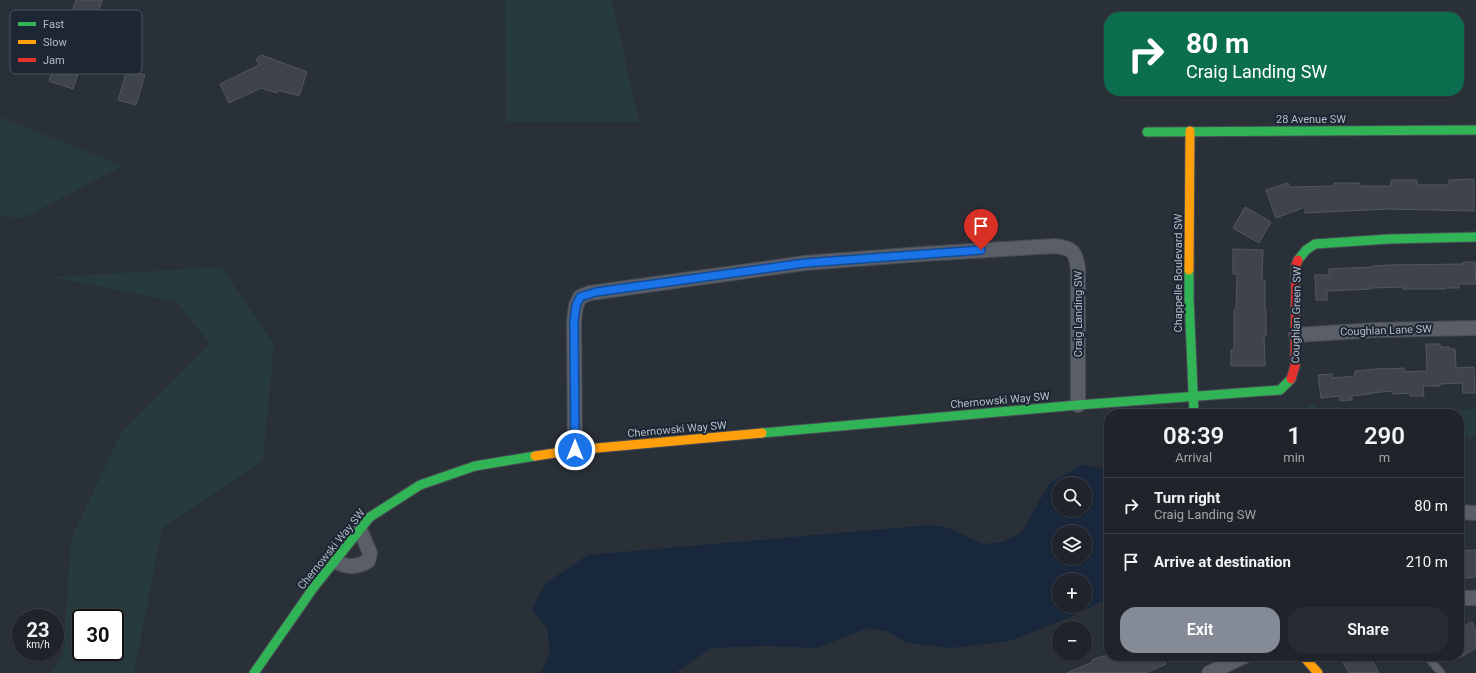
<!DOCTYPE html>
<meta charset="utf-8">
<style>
body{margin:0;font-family:Roboto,sans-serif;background:#282c32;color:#f1f3f6;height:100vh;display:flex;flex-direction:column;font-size:15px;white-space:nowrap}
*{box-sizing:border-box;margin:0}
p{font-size:13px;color:#a2a4a8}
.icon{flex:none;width:22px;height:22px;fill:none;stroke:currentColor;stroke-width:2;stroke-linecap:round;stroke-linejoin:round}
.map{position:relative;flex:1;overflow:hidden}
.sheet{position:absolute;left:1104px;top:409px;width:360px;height:252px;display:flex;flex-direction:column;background:#20242a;border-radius:16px;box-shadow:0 1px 3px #0004,0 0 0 1px #3d4147}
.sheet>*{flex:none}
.top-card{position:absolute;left:1104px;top:12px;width:360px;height:84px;border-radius:16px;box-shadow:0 1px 3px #0004,0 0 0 1px #3d4147;background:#0b6e4f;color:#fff;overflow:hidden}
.buttons{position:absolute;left:1052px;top:477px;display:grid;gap:8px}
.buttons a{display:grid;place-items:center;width:40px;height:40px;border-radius:50%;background:#20242a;box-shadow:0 1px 3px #0004,0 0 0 1px #3d4147;font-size:20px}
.speed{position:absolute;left:12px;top:609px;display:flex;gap:8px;font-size:20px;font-weight:700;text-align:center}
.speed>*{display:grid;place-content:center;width:52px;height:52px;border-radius:50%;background:#20242a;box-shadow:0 1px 3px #0004,0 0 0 1px #3d4147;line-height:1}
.speed small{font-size:10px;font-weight:400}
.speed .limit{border:2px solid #111;border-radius:6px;background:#fff;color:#111}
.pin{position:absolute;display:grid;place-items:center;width:34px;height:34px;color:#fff;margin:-41px -17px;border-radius:50% 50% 50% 0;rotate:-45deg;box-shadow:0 0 4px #0007}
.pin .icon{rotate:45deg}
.me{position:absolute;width:44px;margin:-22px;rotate:0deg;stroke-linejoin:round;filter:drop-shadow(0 0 3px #0008)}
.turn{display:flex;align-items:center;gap:14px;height:84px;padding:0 16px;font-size:18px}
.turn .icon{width:52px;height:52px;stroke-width:2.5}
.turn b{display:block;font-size:28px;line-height:34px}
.eta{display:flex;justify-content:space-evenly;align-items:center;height:68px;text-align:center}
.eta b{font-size:24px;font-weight:600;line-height:28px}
.action{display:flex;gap:8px;margin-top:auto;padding:8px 16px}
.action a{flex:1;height:46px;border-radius:16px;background:#848b96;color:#fff;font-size:16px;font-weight:600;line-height:46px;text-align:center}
.action a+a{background:#282c32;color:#f1f3f6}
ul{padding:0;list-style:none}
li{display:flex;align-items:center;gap:12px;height:56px;padding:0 16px;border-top:1px solid #3d4147}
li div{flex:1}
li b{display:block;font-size:15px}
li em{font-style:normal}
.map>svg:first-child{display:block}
</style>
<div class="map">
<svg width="1476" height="673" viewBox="0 0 1476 673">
<rect width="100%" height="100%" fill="#2a3038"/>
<path fill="#273a3e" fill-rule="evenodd" d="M505 0H612L639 122H506Z
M0 117 123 166 23 218 0 216Z
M221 267 274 344 263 461 162 528 134 673H50L63 657 71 539 121 433 210 344 177 302 52 277ZM81 618H115V652H81Z
M1314 403 1322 414H1291L1301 412 1308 405Z
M1476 409V437H1459V414H1336L1429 410Z
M1274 411 1281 414H1221Z"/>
<path fill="#19273c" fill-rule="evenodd" d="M1081 465 1109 469V598L1072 616 1010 641 950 648 907 643 887 631 868 628 817 648 766 646 711 648 675 673H541L550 653 547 629 532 609 546 583 588 555 929 525 946 527 983 544 1002 542 1021 533 1049 484ZM1059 484H1085V510H1059ZM1059 532H1085V558H1059ZM1059 580H1085V606H1059Z"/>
<path fill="#3f444c" stroke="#52575f" d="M76 0H102L73 89 49 81Z
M262 55 307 72 299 96 278 90 277 93 261 88 229 103 220 84 259 65 256 59Z
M127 70 145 75 136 105 118 100Z
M1474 179V211L1388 209 1305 213V207L1276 218 1266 190 1288 183 1290 187 1334 186V183H1360V186H1391V180H1417V185H1449V180Z
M1245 207 1271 222 1259 243 1233 228Z
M1233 249 1263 250 1262 280H1265V310H1266V336H1264L1265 366H1231V350H1234V310H1236L1237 274H1233Z
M1463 262H1475L1476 284H1459V288H1445V289H1403V287L1371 288V289L1327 291V300H1316L1315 275H1329V269L1373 267V266L1388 265 1463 264Z
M1426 344H1440V347H1449V349H1455L1456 368 1474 367 1475 393H1463L1462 383 1440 384V386H1423L1424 396H1410V393L1393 394V391L1370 393V394L1352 396V400L1340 401V396L1321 398 1318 375 1332 374V378L1355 376V371L1386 368V369L1404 368 1405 372 1427 371Z
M1476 550V577L1465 578 1464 576 1459 577V551Z
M1472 622 1476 630V648L1459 658V628Z
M1103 656H1162L1166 664 1146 673H1067L1093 662 1092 660Z
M1340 656H1370L1379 673H1349Z"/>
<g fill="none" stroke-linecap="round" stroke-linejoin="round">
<defs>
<path id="lane" d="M1427 656 1441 673"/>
<path id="street" d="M1296 335 1376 330 1476 328
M575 450 574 321 576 306 580 297 590 293 805 263 922 254 1055 246C1073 248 1076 252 1078 269V405
M1459 512 1476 513
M336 562C347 567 356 568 368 561L370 553 360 530
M1459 598H1476
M1209 673 1245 656"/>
<path id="fast" d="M1147 132 1476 130
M1298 260 1306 250 1315 244 1389 239 1476 237
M1189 270V298L1194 414
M762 433 1078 405 1280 390 1291 379
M254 673 314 587 370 517 420 485 475 466 535 456"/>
<path id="slow" d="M1189 270 1190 131
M535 456 575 450 762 433
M1303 656 1318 673"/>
<path id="jam" d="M1291 379 1295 366 1296 265 1298 260"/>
</defs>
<use href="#lane" stroke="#484c55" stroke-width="9"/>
<use href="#street" stroke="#484c55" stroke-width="16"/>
<use href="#fast" stroke="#484c55" stroke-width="11"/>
<use href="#slow" stroke="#484c55" stroke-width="11"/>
<use href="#jam" stroke="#484c55" stroke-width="11"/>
<use href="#lane" stroke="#5a5e66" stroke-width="7"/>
<use href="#street" stroke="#5a5e66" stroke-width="14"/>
<use href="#fast" stroke="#30b455" stroke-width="9"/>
<use href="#slow" stroke="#ff9f0a" stroke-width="9"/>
<use href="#jam" stroke="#e5322d" stroke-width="9"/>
</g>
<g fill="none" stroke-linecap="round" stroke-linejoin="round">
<defs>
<path id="route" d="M575 450 574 321 576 306 580 297 596 292 805 263 981 250"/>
</defs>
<use href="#route" stroke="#114b97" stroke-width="10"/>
<use href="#route" stroke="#1a73e8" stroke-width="7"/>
</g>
<g text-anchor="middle" stroke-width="4" stroke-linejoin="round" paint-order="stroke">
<g font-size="11" fill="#b4bcc9" stroke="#1d2633">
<text x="1311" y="123">28 Avenue SW</text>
<text transform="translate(1178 273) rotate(-90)" y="4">Chappelle Boulevard SW</text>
<text transform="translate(1078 314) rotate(-90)" y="4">Craig Landing SW</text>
<text transform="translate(1296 315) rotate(-89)" y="4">Coughlan Green SW</text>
<text transform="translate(1386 330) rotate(-2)" y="4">Coughlan Lane SW</text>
<text transform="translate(1000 400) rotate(-5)" y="4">Chernowski Way SW</text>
<text transform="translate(677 429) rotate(-5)" y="4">Chernowski Way SW</text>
<text transform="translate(331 549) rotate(-51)" y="4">Chernowski Way SW</text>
</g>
</g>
<rect x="10" y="10" width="132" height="64" rx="6" fill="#1d2633" stroke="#4a5360" stroke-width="1"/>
<rect x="18" y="22" width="18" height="4" fill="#30b455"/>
<rect x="18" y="40" width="18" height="4" fill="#ff9f0a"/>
<rect x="18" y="58" width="18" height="4" fill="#e5322d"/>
<g font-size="11" fill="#b4bcc9">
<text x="43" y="28">Fast</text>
<text x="43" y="46">Slow</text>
<text x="43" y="64">Jam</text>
</g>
</svg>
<div class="buttons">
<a><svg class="icon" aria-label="search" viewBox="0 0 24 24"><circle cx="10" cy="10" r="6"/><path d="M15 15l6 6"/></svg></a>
<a><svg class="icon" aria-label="layers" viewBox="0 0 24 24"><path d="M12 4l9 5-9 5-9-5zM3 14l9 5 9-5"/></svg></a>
<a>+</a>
<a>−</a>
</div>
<div class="speed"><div>23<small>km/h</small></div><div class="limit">30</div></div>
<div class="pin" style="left:981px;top:250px;background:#d93025"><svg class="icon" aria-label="arrive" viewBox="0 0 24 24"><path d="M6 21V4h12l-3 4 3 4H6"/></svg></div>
<svg class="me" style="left:575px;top:450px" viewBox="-20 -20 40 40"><circle r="17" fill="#1a73e8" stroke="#fff" stroke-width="3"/><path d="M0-11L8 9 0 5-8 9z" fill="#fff"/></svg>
<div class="top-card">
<div class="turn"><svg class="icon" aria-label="right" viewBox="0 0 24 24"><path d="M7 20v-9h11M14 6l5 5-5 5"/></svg><div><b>80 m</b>Craig Landing SW</div></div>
</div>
<section class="sheet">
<div class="eta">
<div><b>08:39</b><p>Arrival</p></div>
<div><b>1</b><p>min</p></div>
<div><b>290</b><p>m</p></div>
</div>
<ul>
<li><svg class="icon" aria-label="right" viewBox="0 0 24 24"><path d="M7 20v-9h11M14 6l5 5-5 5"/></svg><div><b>Turn right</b><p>Craig Landing SW</p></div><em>80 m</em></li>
<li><svg class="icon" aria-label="arrive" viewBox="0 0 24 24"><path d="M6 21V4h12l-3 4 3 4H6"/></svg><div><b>Arrive at destination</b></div><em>210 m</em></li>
</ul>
<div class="action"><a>Exit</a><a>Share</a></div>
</section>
</div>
